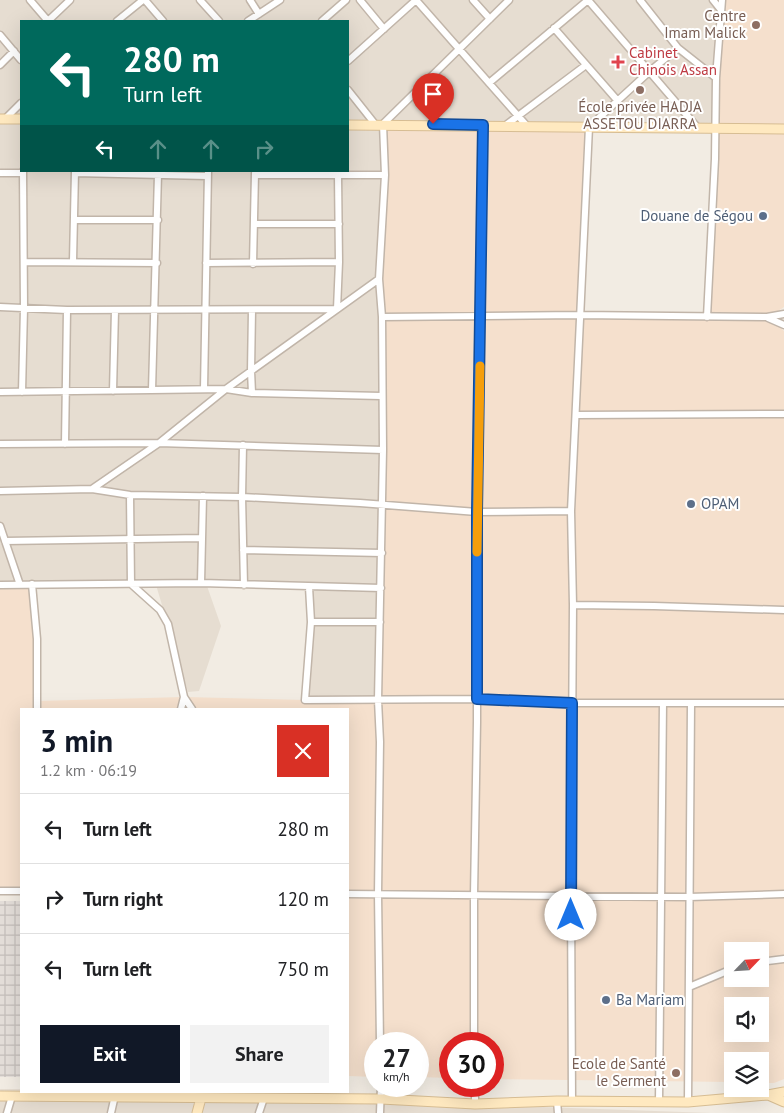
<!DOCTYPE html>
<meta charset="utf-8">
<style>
body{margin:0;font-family:"PT Sans",sans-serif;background:#f2f2f2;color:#202124;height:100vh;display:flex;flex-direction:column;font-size:19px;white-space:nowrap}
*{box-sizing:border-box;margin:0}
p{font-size:16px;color:#757577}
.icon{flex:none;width:28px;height:28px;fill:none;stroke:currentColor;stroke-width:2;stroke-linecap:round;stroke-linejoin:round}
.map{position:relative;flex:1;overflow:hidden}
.details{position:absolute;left:20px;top:708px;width:329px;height:385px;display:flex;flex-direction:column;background:#fff;border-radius:0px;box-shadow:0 5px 20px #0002}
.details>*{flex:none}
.hud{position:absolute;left:20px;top:20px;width:329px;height:152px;border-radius:0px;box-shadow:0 5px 20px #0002;background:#00695c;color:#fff;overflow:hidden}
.needle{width:32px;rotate:65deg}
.buttons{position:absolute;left:724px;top:942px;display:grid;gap:10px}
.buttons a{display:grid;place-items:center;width:45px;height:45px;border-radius:0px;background:#fff;box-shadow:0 5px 20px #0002;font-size:25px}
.speed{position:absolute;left:364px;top:1032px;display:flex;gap:10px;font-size:25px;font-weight:700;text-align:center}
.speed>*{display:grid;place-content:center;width:65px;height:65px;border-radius:50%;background:#fff;box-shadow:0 5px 20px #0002;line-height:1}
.speed small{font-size:12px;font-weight:400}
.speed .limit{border:8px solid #d22;background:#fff;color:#111}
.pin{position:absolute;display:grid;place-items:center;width:42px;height:42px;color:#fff;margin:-51px -21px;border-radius:50% 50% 50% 0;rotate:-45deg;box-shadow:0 0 5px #0007}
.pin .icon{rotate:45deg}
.me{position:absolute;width:55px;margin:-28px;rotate:0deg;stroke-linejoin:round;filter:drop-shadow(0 0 4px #0008)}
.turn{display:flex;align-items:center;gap:18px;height:105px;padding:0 20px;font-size:22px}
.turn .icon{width:65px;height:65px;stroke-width:2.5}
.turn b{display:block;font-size:35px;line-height:42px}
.lanes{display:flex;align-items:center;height:48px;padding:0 20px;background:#0003;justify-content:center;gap:25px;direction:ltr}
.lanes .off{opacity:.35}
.round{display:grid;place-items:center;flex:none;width:52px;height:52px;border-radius:0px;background:#f2f2f2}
.overview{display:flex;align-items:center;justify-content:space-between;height:85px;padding:0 20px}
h1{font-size:30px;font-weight:700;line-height:38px;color:#111827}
.primary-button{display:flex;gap:10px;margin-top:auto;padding:10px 20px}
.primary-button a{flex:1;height:58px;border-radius:0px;background:#111827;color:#fff;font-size:20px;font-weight:700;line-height:58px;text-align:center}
.primary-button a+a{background:#f2f2f2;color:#202124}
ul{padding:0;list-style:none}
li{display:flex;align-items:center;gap:15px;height:70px;padding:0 20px;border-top:1px solid #e0e0e0}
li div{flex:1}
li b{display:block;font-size:19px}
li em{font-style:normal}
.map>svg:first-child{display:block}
</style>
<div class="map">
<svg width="784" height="1113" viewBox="0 0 784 1113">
<defs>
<pattern id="industrial-grid" width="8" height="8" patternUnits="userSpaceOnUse" patternTransform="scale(1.25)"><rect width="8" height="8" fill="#e4ded9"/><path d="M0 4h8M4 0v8" fill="none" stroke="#c5bfbb"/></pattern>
</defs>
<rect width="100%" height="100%" fill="#f2ece3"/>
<path fill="#e6ddd1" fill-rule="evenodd" d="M0 0H722L716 129 527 126 378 700H305L309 587 207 586 221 626 199 691 188 692 156 585H0ZM21 21H348V171H21Z
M0 1089H21V1091H85L711 1113H0Z"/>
<path fill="#f5e0cd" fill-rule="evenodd" d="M722 0H784V307L769 317 784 331V1079L774 1083H760V1061H732V1082L493 1079 492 1044H450V1078L418 1077V1044H375V1077L348 1076V709H21V891H0V585L32 584 37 701 184 697 305 700 378 699 382 317 386 128 589 127 579 315 706 317ZM732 951H760V979H732ZM732 1006H760V1034H732Z"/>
<path fill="url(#industrial-grid)" d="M0 901H21V1077H0Z"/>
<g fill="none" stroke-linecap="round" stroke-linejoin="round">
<defs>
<path id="street" d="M30 0 48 21
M145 0 163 21
M200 0 219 21
M250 0 259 14
M360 0 384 29
M416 0 527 126
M473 0 490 19
M588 0 697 127
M640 0 678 48 716 78
M713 0 721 10
M48 21 70 0
M117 21 143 0
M248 21 280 0
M322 21 346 0
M554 28 617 100
M0 35 21 60
M348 61 416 0
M0 65 14 51
M489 83 588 0
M348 90 375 124
M5 119 21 103
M506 125 586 65
M0 173H23
M75 173 207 176
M255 175H385
M75 220H158
M254 224H339
M73 261 75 171
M25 262 157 263
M206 263 339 262
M253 264 255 173
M0 307 67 310 337 309 339 262 338 175
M252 310 251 371 252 393
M382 317 579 315 767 317 784 314
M707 317 715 159 716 78 722 0
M768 318 784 325
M204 389 208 171
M152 390 158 174
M113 391 115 310
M0 392 226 389 252 393 381 396
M22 392 24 308 23 171
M576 415 784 414
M0 444 159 443 383 450
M65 444 67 310
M243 445 242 497 244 585
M92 489 159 443 226 389 379 279
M0 491 92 489 130 495 242 497 360 503 477 512 571 511
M130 495 131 584 160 610 168 624 184 697 192 709
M0 526 20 585
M5 541 202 538
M243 550 382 553
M201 583 203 496
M32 584 37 639V709
M0 585 201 583 381 588
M309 587 311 622 305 700 477 699 572 703H784
M573 605 654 606 784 610
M311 622H380
M181 709 184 697
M0 891H21
M348 894 689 897 784 894
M760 962 784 959
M689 987 732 969
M380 1044 378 894 380 742 378 700 383 450 382 317 379 279 385 175 383 124 509 0
M474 1044V895L477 722V512L483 125
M475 1086V1104
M557 1101 558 1113
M572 1101 571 896 573 605 571 511 589 127 650 71 678 48
M659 1102 663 703
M688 1102 691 704
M7 1113 12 1096
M111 1113 116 1091
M259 1113 264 1098
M380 1113 381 1086"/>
<path id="secondary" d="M0 119H21
M348 125 784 129
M768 1095 784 1102
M0 1096 381 1099 475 1104 557 1101 688 1102 768 1095 784 1092
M197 1113 201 1098"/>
</defs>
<use href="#street" stroke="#c1b5a9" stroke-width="9"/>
<use href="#secondary" stroke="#d7bd93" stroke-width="11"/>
<use href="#street" stroke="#fff" stroke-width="6"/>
<use href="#secondary" stroke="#ffe9c0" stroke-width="9"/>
</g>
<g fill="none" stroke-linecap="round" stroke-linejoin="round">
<defs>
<path id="route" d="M433 124 483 125 477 512V699L572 703 571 915"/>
</defs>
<use href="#route" stroke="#114b97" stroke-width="12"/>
<use href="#route" stroke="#1a73e8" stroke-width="9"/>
<path stroke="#f59e0b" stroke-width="9" d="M477 552 480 366"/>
</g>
<g fill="#8d6e63" stroke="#fff" stroke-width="2">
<circle cx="756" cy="25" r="5"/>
<circle cx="640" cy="90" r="5"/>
<circle cx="676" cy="1073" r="5"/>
</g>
<path fill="#e0444e" stroke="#fff" stroke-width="2" d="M615.5 54.5h5v5h5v5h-5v5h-5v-5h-5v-5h5z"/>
<g fill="#5c6f8a" stroke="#fff" stroke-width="2">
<circle cx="763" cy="216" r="5"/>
<circle cx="691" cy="504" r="5"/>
<circle cx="606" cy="1000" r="5"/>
</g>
<g text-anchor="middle" stroke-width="4" stroke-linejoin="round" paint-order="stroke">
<g font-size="15" fill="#785e54" stroke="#fff" text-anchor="end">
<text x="746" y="21">Centre<tspan x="746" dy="17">Imam Malick</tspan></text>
<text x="640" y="112" text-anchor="middle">École privée HADJA<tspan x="640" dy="17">ASSETOU DIARRA</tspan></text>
<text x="666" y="1069">Ecole de Santé<tspan x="666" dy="17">le Serment</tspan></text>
</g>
<g font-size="15" fill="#be3a42" stroke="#fff" text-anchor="start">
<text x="629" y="58">Cabinet<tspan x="629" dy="17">Chinois Assan</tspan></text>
</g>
<g font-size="15" fill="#4e5e75" stroke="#fff" text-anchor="start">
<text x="753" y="221" text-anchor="end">Douane de Ségou</text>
<text x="701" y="509">OPAM</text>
<text x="616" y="1005">Ba Mariam</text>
</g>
</g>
</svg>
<div class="buttons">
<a><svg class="needle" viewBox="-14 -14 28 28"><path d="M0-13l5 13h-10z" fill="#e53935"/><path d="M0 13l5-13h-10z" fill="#757577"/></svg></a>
<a><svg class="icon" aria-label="sound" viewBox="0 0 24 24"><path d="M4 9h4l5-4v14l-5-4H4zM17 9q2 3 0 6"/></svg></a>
<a><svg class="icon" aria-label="layers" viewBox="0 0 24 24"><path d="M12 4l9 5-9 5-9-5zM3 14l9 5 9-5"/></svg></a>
</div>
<div class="speed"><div>27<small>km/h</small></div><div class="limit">30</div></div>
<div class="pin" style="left:433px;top:124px;background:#d93025"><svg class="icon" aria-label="arrive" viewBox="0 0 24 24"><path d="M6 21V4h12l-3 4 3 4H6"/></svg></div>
<svg class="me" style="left:571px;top:915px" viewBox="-20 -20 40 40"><circle r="19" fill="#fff"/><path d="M0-13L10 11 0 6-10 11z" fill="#1a73e8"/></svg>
<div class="hud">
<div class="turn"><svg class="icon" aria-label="left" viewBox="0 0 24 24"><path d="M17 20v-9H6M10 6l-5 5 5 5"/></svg><div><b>280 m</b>Turn left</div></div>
<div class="lanes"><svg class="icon" aria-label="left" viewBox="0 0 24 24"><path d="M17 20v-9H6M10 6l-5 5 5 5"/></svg><svg class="icon off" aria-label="ahead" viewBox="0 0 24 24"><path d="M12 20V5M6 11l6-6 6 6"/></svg><svg class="icon off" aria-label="ahead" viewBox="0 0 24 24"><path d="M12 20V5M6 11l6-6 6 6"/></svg><svg class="icon off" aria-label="right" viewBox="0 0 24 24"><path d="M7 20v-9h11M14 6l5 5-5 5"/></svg></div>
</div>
<section class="details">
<div class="overview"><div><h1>3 min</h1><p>1.2 km · 06:19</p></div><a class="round" style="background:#d93025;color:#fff"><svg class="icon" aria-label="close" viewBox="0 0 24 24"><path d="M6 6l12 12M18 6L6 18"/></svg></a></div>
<ul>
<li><svg class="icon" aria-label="left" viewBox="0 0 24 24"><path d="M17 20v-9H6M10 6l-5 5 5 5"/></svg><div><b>Turn left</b></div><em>280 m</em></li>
<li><svg class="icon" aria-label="right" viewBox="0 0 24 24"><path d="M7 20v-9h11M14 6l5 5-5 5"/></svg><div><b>Turn right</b></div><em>120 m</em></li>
<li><svg class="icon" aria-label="left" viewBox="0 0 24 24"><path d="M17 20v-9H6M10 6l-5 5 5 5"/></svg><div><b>Turn left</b></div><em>750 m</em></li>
</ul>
<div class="primary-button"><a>Exit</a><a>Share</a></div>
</section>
</div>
